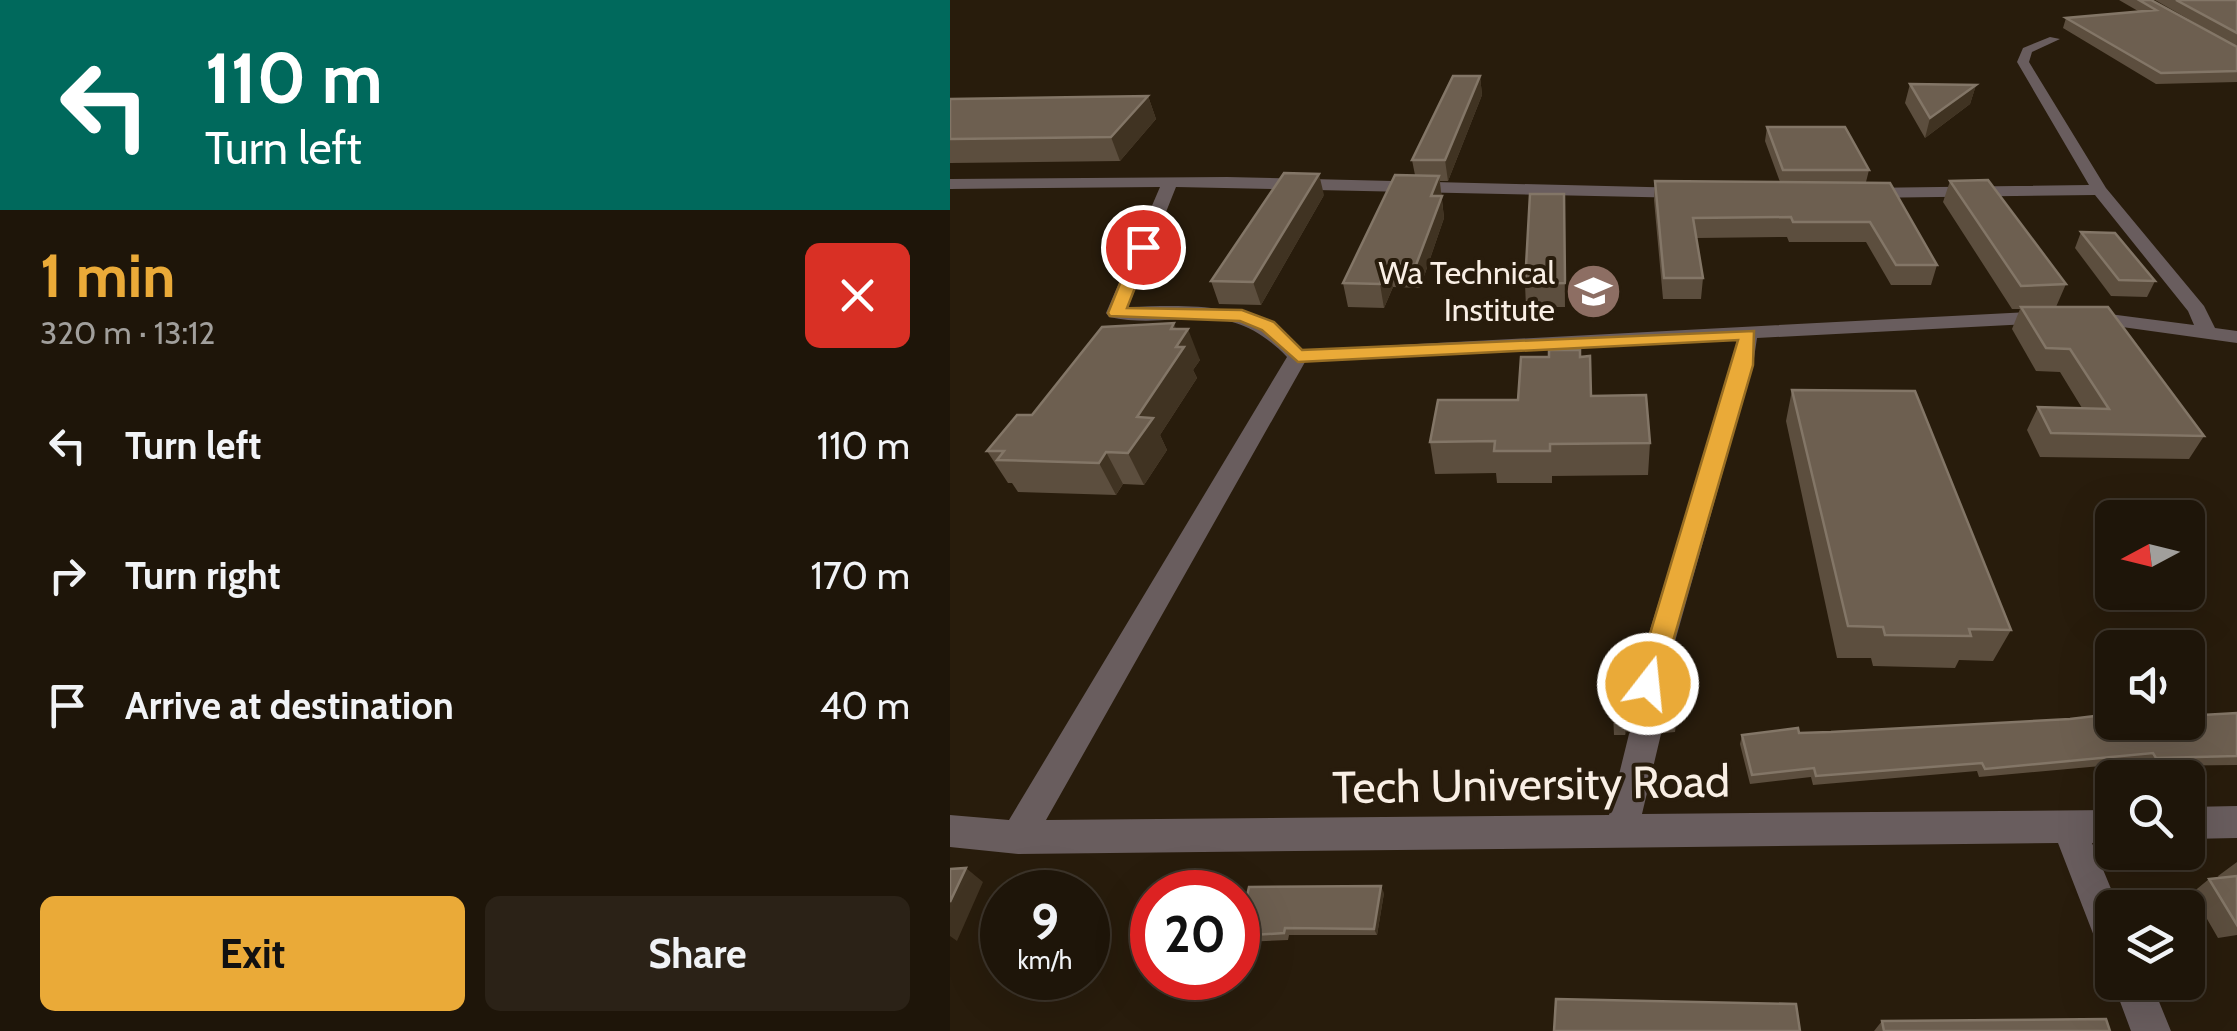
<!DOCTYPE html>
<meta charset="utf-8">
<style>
body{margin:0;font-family:Cabin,sans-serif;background:#2b2217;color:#f1f3f6;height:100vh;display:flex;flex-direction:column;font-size:38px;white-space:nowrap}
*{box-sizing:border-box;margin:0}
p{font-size:32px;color:#a19f9c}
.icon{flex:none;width:55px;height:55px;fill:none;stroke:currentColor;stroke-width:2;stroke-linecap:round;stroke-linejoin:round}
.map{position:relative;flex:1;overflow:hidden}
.sheet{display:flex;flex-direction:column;background:#1e1509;width:950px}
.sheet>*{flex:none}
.banner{background:#00695c;color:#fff;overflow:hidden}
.needle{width:65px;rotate:263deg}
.tools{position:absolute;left:1145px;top:500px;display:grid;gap:20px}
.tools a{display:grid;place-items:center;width:110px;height:110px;border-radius:15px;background:#1e1509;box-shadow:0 10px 40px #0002,0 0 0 2px #3c342a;font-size:50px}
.speed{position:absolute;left:30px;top:870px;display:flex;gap:20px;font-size:50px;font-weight:700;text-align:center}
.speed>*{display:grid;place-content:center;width:130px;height:130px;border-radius:50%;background:#1e1509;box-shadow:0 10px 40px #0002,0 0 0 2px #3c342a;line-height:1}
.speed small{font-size:25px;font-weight:400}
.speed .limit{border:15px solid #d22;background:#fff;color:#111}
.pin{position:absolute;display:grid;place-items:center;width:85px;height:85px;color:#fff;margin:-42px;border:5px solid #fff;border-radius:50%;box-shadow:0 2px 10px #0007}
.me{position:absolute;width:110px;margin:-55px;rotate:16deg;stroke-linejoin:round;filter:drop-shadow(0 0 8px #0008)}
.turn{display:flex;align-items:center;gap:35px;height:210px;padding:0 40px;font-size:45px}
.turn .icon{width:130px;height:130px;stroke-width:2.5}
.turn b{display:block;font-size:70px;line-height:85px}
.round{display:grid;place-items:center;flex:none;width:105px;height:105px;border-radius:15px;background:#2b2217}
.head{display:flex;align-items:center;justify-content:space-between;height:170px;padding:0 40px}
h1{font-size:60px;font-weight:800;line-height:75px;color:#eaaa38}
.action{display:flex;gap:20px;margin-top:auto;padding:20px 40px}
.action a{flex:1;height:115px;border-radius:15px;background:#eaaa38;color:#111;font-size:40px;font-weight:800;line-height:115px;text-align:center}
.action a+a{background:#2b2217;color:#f1f3f6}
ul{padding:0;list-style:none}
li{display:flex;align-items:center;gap:30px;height:130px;padding:0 40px}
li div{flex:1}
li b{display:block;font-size:38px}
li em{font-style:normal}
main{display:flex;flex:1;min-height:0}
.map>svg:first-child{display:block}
</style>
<main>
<section class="sheet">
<div class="banner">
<div class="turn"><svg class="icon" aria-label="left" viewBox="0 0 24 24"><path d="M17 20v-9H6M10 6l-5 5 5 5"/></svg><div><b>110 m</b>Turn left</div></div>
</div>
<div class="head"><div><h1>1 min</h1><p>320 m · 13:12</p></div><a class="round" style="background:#d93025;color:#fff"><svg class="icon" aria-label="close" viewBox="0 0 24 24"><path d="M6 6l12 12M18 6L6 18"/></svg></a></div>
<ul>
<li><svg class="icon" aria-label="left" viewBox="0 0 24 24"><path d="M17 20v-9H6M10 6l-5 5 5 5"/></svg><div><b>Turn left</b></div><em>110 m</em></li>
<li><svg class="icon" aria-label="right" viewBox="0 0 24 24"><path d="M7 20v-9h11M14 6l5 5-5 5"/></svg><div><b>Turn right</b></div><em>170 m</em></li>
<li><svg class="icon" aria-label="arrive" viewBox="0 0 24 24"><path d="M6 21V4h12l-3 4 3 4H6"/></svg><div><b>Arrive at destination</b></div><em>40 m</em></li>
</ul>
<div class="action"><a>Exit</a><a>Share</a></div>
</section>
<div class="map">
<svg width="1287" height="1031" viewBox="0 0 1287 1031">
<rect width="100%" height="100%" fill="#281c0c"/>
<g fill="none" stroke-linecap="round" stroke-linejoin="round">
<path fill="#695d5e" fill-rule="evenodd" d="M1100 37 1110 39 1082 52 1079 62 1156 188 1254 306 1265 328 1287 331V343L1129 321V313L1136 311 1244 325 1238 311 1145 195 913 198 905 193 913 188 1139 185 1067 62 1073 48Z
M277 177 738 188 746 193 738 198 226 187 178 307C242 305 304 301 353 350L1097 311 1107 317 1097 323 807 338 803 365 713 684 709 693 698 697 687 693 683 684 783 365 787 339 355 362 96 820 659 815 679 734 684 724 695 720 706 724 711 734 692 814 1162 810V842L1142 843 1169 908H1162V954L1149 949 1108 843 68 854 0 847V815L59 820 337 357C274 292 229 332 159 317L156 313 210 187 0 189V179Z
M1287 806V838L1238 839V807Z
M1162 980 1201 982 1221 1031H1181Z"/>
</g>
<path fill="#5c4e3e" d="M1169 0H1201L1287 47V82L1206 84 1113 28 1116 18 1188 11Z
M1205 0H1287V47Z
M530 76 532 95 498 181H490L494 218 470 288 443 287 434 308 398 307 393 283 465 175 462 160Z
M960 84 1026 85 1020 104 975 138 955 103Z
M198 96 206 119 170 161 0 163V99Z
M817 127 919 170 916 182 987 265 981 285H941L916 242H839L837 237 747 238 753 278 751 299H713L704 200 705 181 830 182 815 141Z
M1000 181 1116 284 1106 307 1254 436 1239 459 1090 457 1077 430 1088 407 1132 408 1110 372 1086 371 1062 329 1070 309H1062L993 202Z
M614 194 615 307H576L575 284Z
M374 195 311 305 269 304 261 281Z
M1131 232 1205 281 1197 297 1161 296 1125 248Z
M226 329 250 360 243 370 247 378 210 435 217 450 194 485 173 484 166 495 68 492 62 483H58L37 451 82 415Z
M630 357 641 396 700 443 698 475 602 476V483H547L546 473 485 474 480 442 568 400Z
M842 390 1061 630 1043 661 1009 660 1005 668 923 666 921 658H887L836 421Z
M661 669 687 680 727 716 725 732 714 733 707 720 694 716 681 722 675 735H664Z
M1287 713V765L1198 766 1195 762 1029 777 1027 771 863 785 861 777 800 784 790 744 792 735 1252 715Z
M1287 862V935L1268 938 1242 893 1259 879 1269 878 1268 876Z
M434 893 427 935H339L338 940 293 942 288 936Z
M932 1021 1160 1031H924Z"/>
<path fill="#403322" d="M530 76 532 95 498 181 495 160Z
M1026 85 1020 104 975 138 980 118Z
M198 96 206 119 170 161 161 137Z
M369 174 374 195 311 305 303 282Z
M489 176 494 218 470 288 466 265 481 196Z
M438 264 443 287 434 308 430 284Z
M224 323 230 340 238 329 250 360 243 370 247 378 210 435 217 450 194 485 178 453 187 417Z
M156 452 173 484 166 495 149 463Z
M695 700 694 716 681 722 675 735 676 718 682 706Z
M16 868 33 882 7 941 0 936V902Z
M431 886 434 893 427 935 424 929Z"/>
<path fill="#6d5f50" stroke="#837667" stroke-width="2.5" d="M1189 0H1201L1287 47V71L1211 73 1116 18 1206 10Z
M1226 0H1287V33Z
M503 76H530L495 160H462Z
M960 84 1026 85 980 118Z
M198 96 161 137 0 139V99Z
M817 127H895L919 170H833Z
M334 173 369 174 303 282 261 281Z
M445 175 489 176 481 196H492L466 265 438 264 430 284 393 283Z
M1038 180 1116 284 1071 286 1000 181Z
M705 181 940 183 987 265H946L920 222H843L841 217 743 218 753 278H714Z
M580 194H614L615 283 575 284Z
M1131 232 1165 233 1205 281 1169 280Z
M1071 307H1158L1254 436 1101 433 1088 407 1159 409 1120 349 1096 348Z
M224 323 221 329H238L226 347H234L187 417 203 418 178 453 156 452 149 463 47 460 54 451H37L67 415H82L152 327Z
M599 350H630V357L640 356 641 396 696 395 700 443 600 444V451H544L545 441 480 442 488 400H568L571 357H599Z
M842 390 965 391 1061 630 1019 629 1021 636 935 635 933 627 898 626Z
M720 667 727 716 716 717 709 704 695 700 682 706 676 718 665 719 661 669H680L687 680 701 684 712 680Z
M1245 704 1252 715 1287 713V756L1206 758 1203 753 1035 769 1032 763 866 776 864 768 802 775 792 735 848 728 849 733 881 732 1120 719 1162 714V722H1238V705Z
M16 868 0 902V869Z
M1287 876V925L1259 879Z
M431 886 424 929 335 928 334 933 288 936 299 887Z
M606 999 846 1004 850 1031H604Z
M1156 1019 1160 1031H934L932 1021Z"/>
<path fill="#eaaa38" stroke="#986e24" stroke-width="2.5" d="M193 243 201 247 177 308 292 310 324 322 352 350 804 331 803 365 708 693H689L685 684 788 340 348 362 312 330 290 321 160 316 158 313 185 247Z"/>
<defs>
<symbol id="school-disc" viewBox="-11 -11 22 22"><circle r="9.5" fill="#8d6e63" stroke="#281c0c"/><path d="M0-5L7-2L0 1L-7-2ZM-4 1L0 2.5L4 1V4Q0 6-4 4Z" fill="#fff"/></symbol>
</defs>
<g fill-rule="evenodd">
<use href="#school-disc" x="612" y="260" width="63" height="63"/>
</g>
<g text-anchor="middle" stroke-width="8" stroke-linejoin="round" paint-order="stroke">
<g font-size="32" fill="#f9efe5" stroke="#281c0c" text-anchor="end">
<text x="605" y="284">Wa Technical<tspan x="605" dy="37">Institute</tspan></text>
</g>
<g font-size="45" fill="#f9efe5" stroke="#281c0c">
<text transform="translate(581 784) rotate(-1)" y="16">Tech University Road</text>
</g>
</g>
</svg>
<div class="tools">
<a><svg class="needle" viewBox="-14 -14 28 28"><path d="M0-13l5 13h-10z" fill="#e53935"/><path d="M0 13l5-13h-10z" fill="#a19f9c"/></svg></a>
<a><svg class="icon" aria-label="sound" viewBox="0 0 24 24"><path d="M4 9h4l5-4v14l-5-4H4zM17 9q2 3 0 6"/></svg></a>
<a><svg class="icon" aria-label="search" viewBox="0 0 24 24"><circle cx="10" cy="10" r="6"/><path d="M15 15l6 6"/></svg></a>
<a><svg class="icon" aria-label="layers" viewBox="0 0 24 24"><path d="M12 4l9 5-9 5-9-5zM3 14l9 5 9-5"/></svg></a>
</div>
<div class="speed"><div>9<small>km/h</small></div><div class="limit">20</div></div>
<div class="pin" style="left:193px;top:247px;background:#d93025"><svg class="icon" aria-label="arrive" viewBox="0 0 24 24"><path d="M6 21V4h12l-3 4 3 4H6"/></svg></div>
<svg class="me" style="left:698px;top:684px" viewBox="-20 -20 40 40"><circle r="17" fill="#eaaa38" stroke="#fff" stroke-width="3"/><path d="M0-11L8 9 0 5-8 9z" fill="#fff"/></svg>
</div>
</main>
